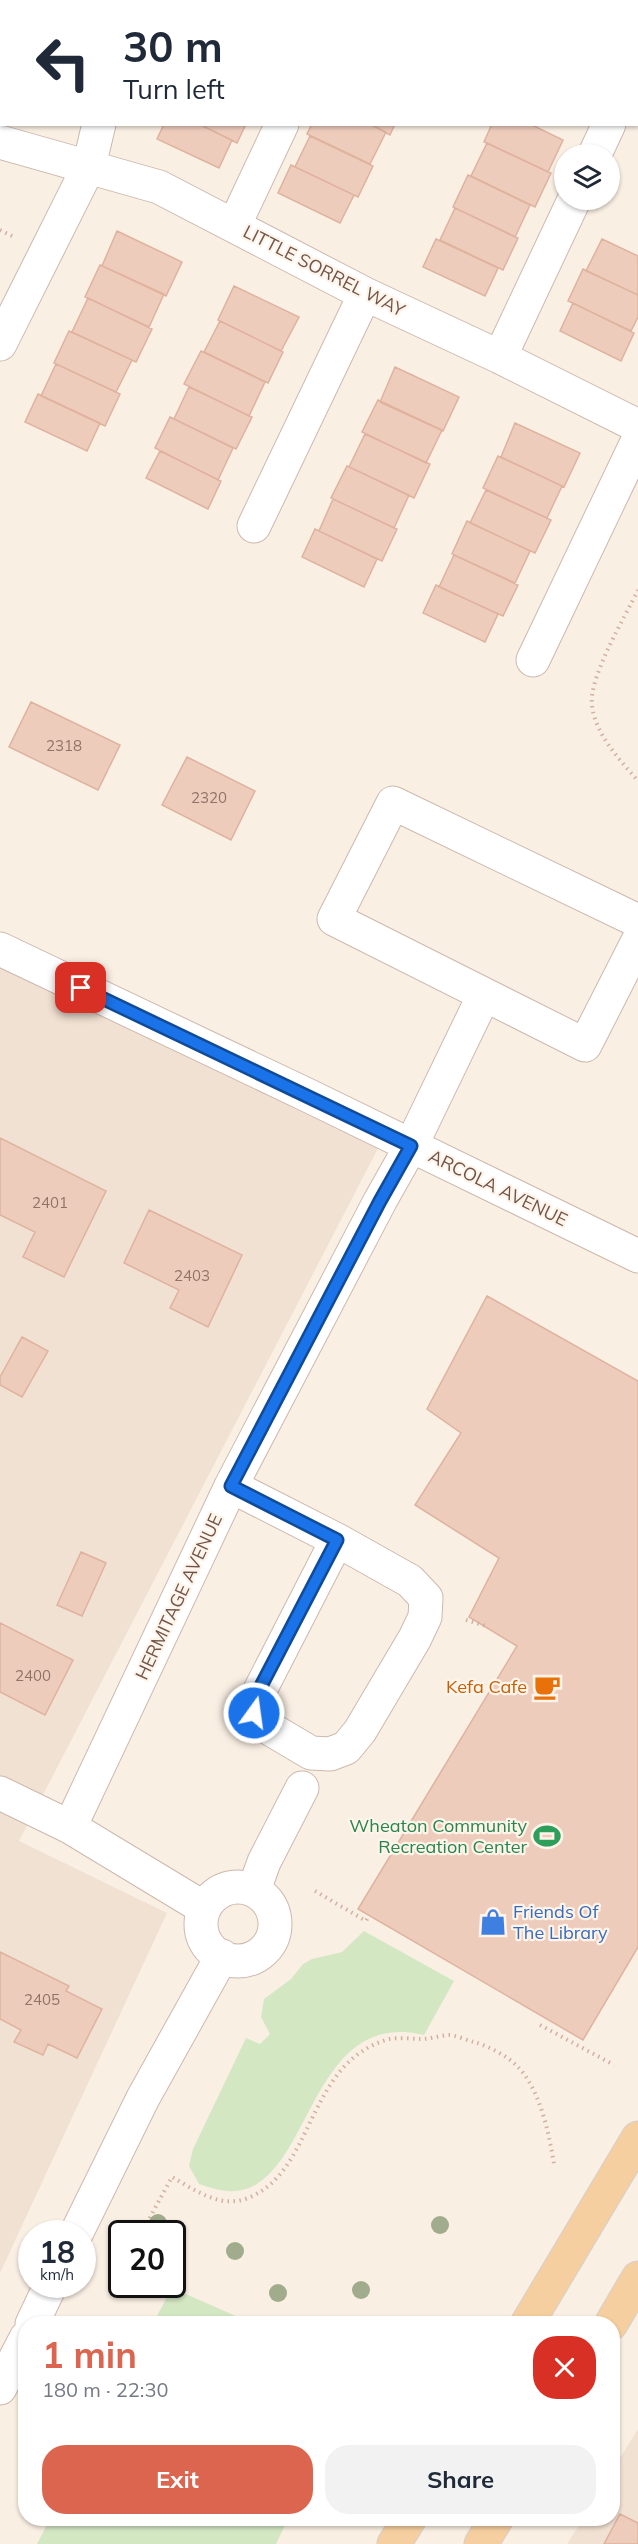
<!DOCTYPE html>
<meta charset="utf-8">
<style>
body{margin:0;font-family:Mulish,sans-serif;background:#f2f2f3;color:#1f2937;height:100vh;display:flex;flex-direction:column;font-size:22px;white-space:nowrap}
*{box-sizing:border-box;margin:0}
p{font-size:20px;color:#747a83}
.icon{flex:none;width:33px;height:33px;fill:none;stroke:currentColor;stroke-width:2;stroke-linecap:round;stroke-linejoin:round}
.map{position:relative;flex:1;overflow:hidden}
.drawer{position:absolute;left:18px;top:2316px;width:602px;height:210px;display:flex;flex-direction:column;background:#fff;border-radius:24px;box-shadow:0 2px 4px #0004}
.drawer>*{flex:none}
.guide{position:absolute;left:0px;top:0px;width:639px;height:126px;box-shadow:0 2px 4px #0004;background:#fff;color:#1f2937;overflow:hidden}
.controls{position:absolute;left:554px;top:144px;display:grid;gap:12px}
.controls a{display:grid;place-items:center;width:66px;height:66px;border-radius:50%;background:#fff;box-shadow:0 2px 4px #0004;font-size:30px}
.speed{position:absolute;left:18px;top:2220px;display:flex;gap:12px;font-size:30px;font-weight:700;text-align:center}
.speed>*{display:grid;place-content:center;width:78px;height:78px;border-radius:50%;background:#fff;box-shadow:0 2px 4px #0004;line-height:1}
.speed small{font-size:15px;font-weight:400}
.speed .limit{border:3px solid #111;border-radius:9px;background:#fff;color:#111}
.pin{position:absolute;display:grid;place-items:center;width:51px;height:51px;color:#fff;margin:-26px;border-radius:12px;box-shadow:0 3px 9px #0006}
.me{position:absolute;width:66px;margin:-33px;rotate:14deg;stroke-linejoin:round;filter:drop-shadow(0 0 4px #0008)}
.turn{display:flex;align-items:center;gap:21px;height:126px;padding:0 24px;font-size:27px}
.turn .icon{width:78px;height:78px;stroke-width:2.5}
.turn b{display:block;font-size:42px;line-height:51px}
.round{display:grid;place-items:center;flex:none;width:63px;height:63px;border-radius:24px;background:#f2f2f3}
.headline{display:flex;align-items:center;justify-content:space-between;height:102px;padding:0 24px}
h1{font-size:36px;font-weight:700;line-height:45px;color:#dc6550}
.button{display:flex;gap:12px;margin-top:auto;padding:12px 24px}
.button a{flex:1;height:69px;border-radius:24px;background:#dc6550;color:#fff;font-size:24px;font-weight:700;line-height:69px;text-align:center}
.button a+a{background:#f2f2f3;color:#1f2937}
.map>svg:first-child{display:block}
</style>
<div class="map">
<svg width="638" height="2544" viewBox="0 0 638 2544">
<rect width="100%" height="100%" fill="#faefe3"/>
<path fill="#f1e1d2" d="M0 949 386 1133 19 1841 167 1913 0 2273Z
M638 2429V2544H567L583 2519 612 2518V2471Z"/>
<path fill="#d4e7c3" d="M364 1931 454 1981 424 2035C307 2007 313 2185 235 2191 223 2192 211 2188 199 2184L189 2166 193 2149 246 2038 260 2044 270 2034 261 2017 264 1999 291 1979 303 1964 312 1959 342 1952Z
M172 2288 252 2323H153Z
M50 2519V2518L288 2519 276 2544H37Z"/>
<path fill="#eeccbc" stroke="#dfb29e" stroke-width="1.5" d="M4 0H43L50 2H3Z
M43 0H80V2Z
M225 0H271L274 2H224Z
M373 0H417L420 2H372Z
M417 0H456L455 2Z
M558 0H628L627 2Z
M0 26H2V63L0 62Z
M0 62 2 63V95L0 94Z
M164 124H199L232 140 219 168 157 139Z
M199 124H246L237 143Z
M312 124H370L386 132 370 164 307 134Z
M370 124H395L390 135Z
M492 124H530L563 140 548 172 484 142Z
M310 136 373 166 358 197 295 167Z
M487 143 551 173 535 207 471 176Z
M291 165 354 195 340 223 278 193Z
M468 175 530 205 515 237 453 207Z
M455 208 518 238 503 270 440 240Z
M117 231 182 262 166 296 102 266Z
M436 239 498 268 485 296 423 267Z
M602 239 638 256V295L586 271Z
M100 265 164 294 149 327 85 297Z
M583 269 638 295V317L631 331 568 301Z
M234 286 299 317 281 351 218 320Z
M88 298 152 329 136 362 72 332Z
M573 303 634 333 621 361 560 331Z
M220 321 283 352 268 383 204 352Z
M69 331 132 360 116 392 54 363Z
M201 351 265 382 249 416 184 384Z
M56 364 120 394 105 426 41 396Z
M395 367 459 397 443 431 380 402Z
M189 387 252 417 236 449 174 419Z
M38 394 100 423 87 451 25 422Z
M378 400 442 430 426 463 362 432Z
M170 417 233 448 218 480 155 448Z
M515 423 580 453 564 487 501 457Z
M365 434 430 464 414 498 349 467Z
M160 451 221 481 208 509 146 478Z
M498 456 562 486 547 518 483 488Z
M347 466 409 495 394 528 331 498Z
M486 490 551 520 535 553 470 523Z
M333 499 397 529 382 561 319 531Z
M467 521 530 551 515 583 452 554Z
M315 529 377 559 364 587 302 557Z
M454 555 518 585 503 616 439 587Z
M436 585 498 614 485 642 423 613Z
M31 702 120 745 98 790 9 747Z
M187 757 255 791 231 840 162 805Z
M0 1138 106 1191 64 1277 23 1257 35 1232 0 1215Z
M149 1210 242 1255 208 1327 170 1308 179 1290 124 1263Z
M487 1296 638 1381V1947L583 2040 358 1909 517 1646 469 1617 499 1558 415 1505 461 1433 427 1409Z
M22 1337 48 1351 22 1397 0 1385V1377Z
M81 1552 106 1563 82 1616 57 1605Z
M0 1623 73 1660 45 1715 0 1692Z
M0 1952 69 1986 66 1991 102 2009 77 2058 48 2044 43 2055 14 2042 21 2030 0 2019Z
M620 2514 638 2523V2544H604Z"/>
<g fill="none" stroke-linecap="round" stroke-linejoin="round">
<defs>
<path id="minor" d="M131 2V0
M342 2V0
M638 65V64
M0 142 159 187 365 294 500 357 638 426
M595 154 609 124
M234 226 282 124
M0 344 89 166 99 124
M500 357 574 200
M254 526 365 294
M533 660 638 440
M638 921 393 803 334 919 585 1045 638 941
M0 949 305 1094 638 1256
M231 1486 337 1540 255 1700 254 1713 262 1724 311 1753 330 1754 346 1748 360 1731 415 1638 425 1617 426 1598 410 1581 337 1540
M0 1793 70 1827 204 1908
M70 1827 231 1486 380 1201 411 1146 484 995
M201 1924a37 37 0 1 1 74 0a37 37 0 1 1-74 0Z
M254 1890 264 1862 302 1788
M76 2234 143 2098 222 1956
M32 2324 51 2284
M0 2388 26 2338"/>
<path id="major" d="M527 2324 638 2138
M611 2324 638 2278
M394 2544 410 2518
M481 2544 497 2518"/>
</defs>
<use href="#minor" stroke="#cdb9ad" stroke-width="35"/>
<use href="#major" stroke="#d7cfcd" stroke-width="35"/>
<path stroke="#d2b0a0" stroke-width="4" stroke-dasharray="1.5 4.5" stroke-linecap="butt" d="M0 230 14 237
M638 590C625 617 588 678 592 706 596 735 619 759 638 781
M466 1620 486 1626
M315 1891 366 1921 369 1915
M540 2025 614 2065
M141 2234 172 2177C195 2190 220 2209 248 2198 316 2171 305 2063 389 2039 398 2037 411 2039 421 2039 430 2039 439 2036 448 2035 456 2035 466 2040 474 2042 488 2046 508 2056 518 2067 540 2090 549 2133 554 2164"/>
<use href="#minor" stroke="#fff" stroke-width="33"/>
<use href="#major" stroke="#f5cf9f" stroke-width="33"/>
</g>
<g fill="#a0ac8b">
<circle cx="158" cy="2223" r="9"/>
<circle cx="440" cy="2225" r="9"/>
<circle cx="235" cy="2251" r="9"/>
<circle cx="361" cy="2290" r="9"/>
<circle cx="278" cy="2293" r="9"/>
</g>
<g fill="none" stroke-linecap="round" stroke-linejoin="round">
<defs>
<path id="route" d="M81 988 411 1146 380 1201 231 1486 337 1540 261 1686 255 1700 254 1713"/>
</defs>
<use href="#route" stroke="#114b97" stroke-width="15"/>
<use href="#route" stroke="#1a73e8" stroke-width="10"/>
</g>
<defs>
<symbol id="cafe-bare" viewBox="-9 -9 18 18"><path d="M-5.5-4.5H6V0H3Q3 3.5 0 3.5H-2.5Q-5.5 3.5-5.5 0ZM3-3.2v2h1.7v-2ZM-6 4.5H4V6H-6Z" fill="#e8710a" stroke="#fef4e9" stroke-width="2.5" paint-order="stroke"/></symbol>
<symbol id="stadium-bare" viewBox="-9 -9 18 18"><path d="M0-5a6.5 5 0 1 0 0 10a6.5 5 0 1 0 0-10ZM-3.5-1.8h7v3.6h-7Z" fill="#2e9e5b" stroke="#fef4e9" stroke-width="2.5" paint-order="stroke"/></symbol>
<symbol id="shop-bare" viewBox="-9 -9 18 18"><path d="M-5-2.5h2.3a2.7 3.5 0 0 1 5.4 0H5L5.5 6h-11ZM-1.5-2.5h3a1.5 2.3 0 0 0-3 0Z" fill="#3f7fe0" stroke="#fef4e9" stroke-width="2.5" paint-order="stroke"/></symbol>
</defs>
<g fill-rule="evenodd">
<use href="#cafe-bare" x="528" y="1668" width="38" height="38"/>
<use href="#stadium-bare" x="528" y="1817" width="38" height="38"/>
<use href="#shop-bare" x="474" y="1903" width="38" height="38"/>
</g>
<g text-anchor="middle" stroke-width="4.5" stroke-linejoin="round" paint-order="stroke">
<g font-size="15" fill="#907367">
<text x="64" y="751">2318</text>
<text x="209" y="803">2320</text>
<text x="50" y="1208">2401</text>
<text x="192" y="1281">2403</text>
<text x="33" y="1681">2400</text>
<text x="42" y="2005">2405</text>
</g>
<g font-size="18" fill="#70554b" stroke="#fef4e9">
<text transform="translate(324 271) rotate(27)" y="6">LITTLE SORREL WAY</text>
<text transform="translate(498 1188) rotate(26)" y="6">ARCOLA AVENUE</text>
<text transform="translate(179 1597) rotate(-65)" y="6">HERMITAGE AVENUE</text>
</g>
<g font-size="18" fill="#c56008" stroke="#fef4e9" text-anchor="end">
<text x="527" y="1693">Kefa Cafe</text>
</g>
<g font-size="18" fill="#27864d" stroke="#fef4e9" text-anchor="end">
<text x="527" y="1832">Wheaton Community<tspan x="527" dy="21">Recreation Center</tspan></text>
</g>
<g font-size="18" fill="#366cbe" stroke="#fef4e9" text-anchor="start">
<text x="513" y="1918">Friends Of<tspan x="513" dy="21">The Library</tspan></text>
</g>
</g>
</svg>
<div class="controls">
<a><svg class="icon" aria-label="layers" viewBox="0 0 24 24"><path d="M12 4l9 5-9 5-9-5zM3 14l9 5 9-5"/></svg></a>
</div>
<div class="speed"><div>18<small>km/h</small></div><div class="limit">20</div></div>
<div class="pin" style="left:81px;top:988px;background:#d93025"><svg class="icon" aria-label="arrive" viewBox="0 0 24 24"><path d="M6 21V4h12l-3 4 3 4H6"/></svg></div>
<svg class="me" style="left:254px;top:1713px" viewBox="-20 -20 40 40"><circle r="17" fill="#1a73e8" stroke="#fff" stroke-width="3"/><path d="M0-11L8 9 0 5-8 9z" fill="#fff"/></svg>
<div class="guide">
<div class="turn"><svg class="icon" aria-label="left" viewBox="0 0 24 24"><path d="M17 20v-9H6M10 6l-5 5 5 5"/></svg><div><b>30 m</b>Turn left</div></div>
</div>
<section class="drawer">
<div class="headline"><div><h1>1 min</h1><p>180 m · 22:30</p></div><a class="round" style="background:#d93025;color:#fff"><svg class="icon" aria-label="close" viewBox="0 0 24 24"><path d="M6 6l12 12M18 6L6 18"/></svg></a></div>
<div class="button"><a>Exit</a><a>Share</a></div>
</section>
</div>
